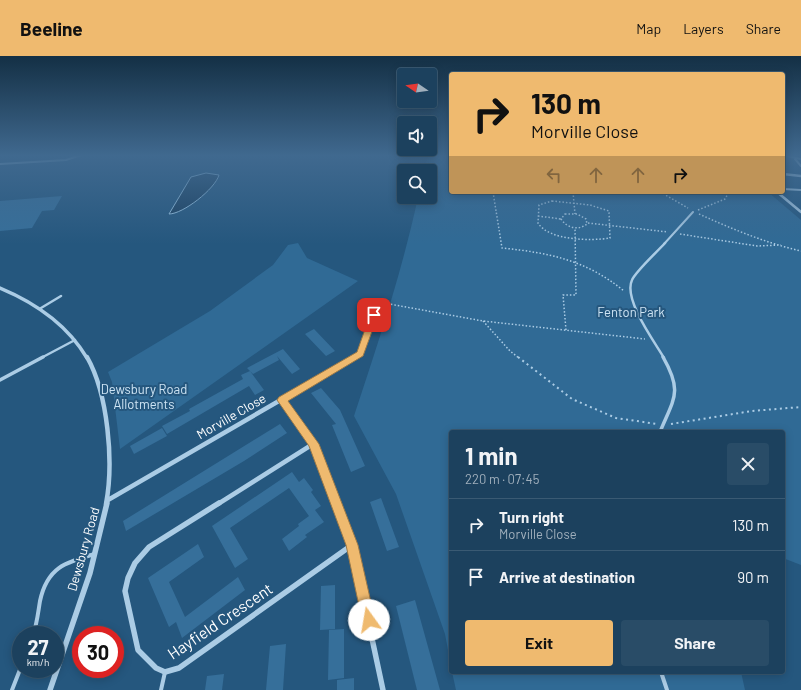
<!DOCTYPE html>
<meta charset="utf-8">
<style>
body{margin:0;font-family:Barlow,sans-serif;background:#294c67;color:#f1f3f6;height:100vh;display:flex;flex-direction:column;font-size:15px;white-space:nowrap}
*{box-sizing:border-box;margin:0}
p{font-size:13px;color:#a0afbc}
.icon{flex:none;width:22px;height:22px;fill:none;stroke:currentColor;stroke-width:2;stroke-linecap:round;stroke-linejoin:round}
.map{position:relative;flex:1;overflow:hidden}
.side{position:absolute;left:449px;top:374px;width:336px;height:244px;display:flex;flex-direction:column;background:#1c415e;border-radius:4px;box-shadow:0 2px 10px #0003,0 0 0 1px #3a5a73}
.side>*{flex:none}
.guide{position:absolute;left:449px;top:16px;width:336px;height:122px;border-radius:4px;box-shadow:0 2px 10px #0003,0 0 0 1px #3a5a73;background:#efba6f;color:#111;overflow:hidden}
.needle{width:26px;rotate:283deg}
.fabs{position:absolute;left:397px;top:12px;display:grid;gap:8px}
.fabs a{display:grid;place-items:center;width:40px;height:40px;border-radius:4px;background:#1c415e;box-shadow:0 2px 10px #0003,0 0 0 1px #3a5a73;font-size:20px}
.speed{position:absolute;left:12px;top:570px;display:flex;gap:8px;font-size:20px;font-weight:700;text-align:center}
.speed>*{display:grid;place-content:center;width:52px;height:52px;border-radius:50%;background:#1c415e;box-shadow:0 2px 10px #0003,0 0 0 1px #3a5a73;line-height:1}
.speed small{font-size:10px;font-weight:400}
.speed .limit{border:6px solid #d22;background:#fff;color:#111}
.pin{position:absolute;display:grid;place-items:center;width:34px;height:34px;color:#fff;margin:-17px;border-radius:8px;box-shadow:0 2px 6px #0006}
.me{position:absolute;width:44px;margin:-22px;rotate:347deg;stroke-linejoin:round;filter:drop-shadow(0 0 3px #0008)}
.turn{display:flex;align-items:center;gap:14px;height:84px;padding:0 16px;font-size:18px}
.turn .icon{width:52px;height:52px;stroke-width:2.5}
.turn b{display:block;font-size:28px;line-height:34px}
.lanes{display:flex;align-items:center;height:38px;padding:0 16px;background:#0003;justify-content:center;gap:20px;direction:ltr}
.lanes .off{opacity:.35}
.round{display:grid;place-items:center;flex:none;width:42px;height:42px;border-radius:4px;background:#294c67}
.overview{display:flex;align-items:center;justify-content:space-between;height:68px;padding:0 16px}
h1{font-size:24px;font-weight:700;line-height:30px}
.button{display:flex;gap:8px;margin-top:auto;padding:8px 16px}
.button a{flex:1;height:46px;border-radius:4px;background:#efba6f;color:#111;font-size:16px;font-weight:700;line-height:46px;text-align:center}
.button a+a{background:#294c67;color:#f1f3f6}
ul{padding:0;list-style:none}
li{display:flex;align-items:center;gap:12px;height:52px;padding:0 16px;border-top:1px solid #3a5a73}
li div{flex:1}
li b{display:block;font-size:15px}
li em{font-style:normal}
header{display:flex;align-items:center;gap:24px;box-sizing:border-box;height:56px;padding:0 20px;background:#efba6f;color:#111}
header strong{font-size:19px}
nav{display:flex;gap:22px;margin-inline-start:auto;font-size:14px}
.map>svg:first-child{display:block}
</style>
<header>
<strong>Beeline</strong>
<nav><a>Map</a><a>Layers</a><a>Share</a></nav>
</header>
<div class="map">
<svg width="801" height="634" viewBox="0 0 801 634">
<rect width="100%" height="100%" fill="#25577e"/>
<path fill="#306a95" d="M428 99H451V136H768L801 164V509L783 502V376H451V610L445 578 396 438 354 360C378 287 402 216 418 141H430V115H424Z
M298 187 307 202 358 225 120 393 112 326 108 316 210 255 273 209 288 189Z
M452 616H741L745 634H456Z"/>
<path fill="#1a3f5e" stroke="#9fc9e6" d="M206 117 219 119C215 133 183 158 169 158L191 121Z"/>
<path fill="#366f9a" d="M62 140 54 154 42 155 32 172 0 175V145Z
M314 273 335 295 326 300 305 278Z
M283 293 300 313 292 318 277 300 279 304 253 318 247 312Z
M250 315 264 334 255 339 249 330 167 378 162 370 190 355 189 353 243 323 241 319Z
M321 332 340 354 365 410 351 416 332 369 336 368 311 337Z
M280 368 287 377 244 405 126 475 123 465Z
M162 372 167 380 134 398 130 390Z
M292 416 299 426 304 422 313 434 311 436 321 450 315 454 324 466 305 479 307 481 289 495 282 483 299 470 298 468 309 460 289 432 230 472 248 503 235 512 212 470Z
M381 442 399 491 387 495 370 446Z
M198 488 204 501 169 526 185 561 238 521 245 534 182 582 176 566 169 571 148 522Z
M335 529V573L320 574 321 530Z
M415 544 440 634H417L396 550Z
M344 573V622L328 624 329 574Z
M286 588 283 634H266L270 590Z
M224 618 222 634H205L207 620Z
M354 622V634H337V624Z"/>
<g fill="none" stroke-linecap="round" stroke-linejoin="round">
<path stroke="#abcce5" stroke-width="1.5" stroke-dasharray="1.5 2" stroke-linecap="butt" d="M493 136 502 192C550 197 586 204 624 235
M573 136 575 158
M660 136 688 152
M552 145 590 149 609 155 610 182C592 185 549 185 538 167L539 149Z
M698 154 725 143 729 136
M565 158H577L586 163 587 168C578 175 567 172 561 163Z
M699 158C732 173 766 187 801 195
M538 160 561 163
M588 167 668 176
M680 178 757 190 781 189
M384 247 483 265 645 283
M483 265 510 295 519 302
M566 274 563 239H576L575 172"/>
<path stroke="#abcce5" stroke-width="2" stroke-dasharray="2 3.5" stroke-linecap="butt" d="M518 301 572 343 616 362 657 368
M671 368 752 355 801 351"/>
<path stroke="#abcce5" stroke-width="2" d="M783 99 801 103
M795 103 801 110
M0 108 66 104 81 99
M783 133 801 134
M664 188 693 156"/>
<path stroke="#abcce5" stroke-width="2.5" d="M41 252 61 240
M41 302 75 284
M664 302C654 285 623 243 632 224 636 215 657 196 665 187"/>
<path stroke="#abcce5" stroke-width="3.5" d="M0 324 43 301
M660 376C674 342 683 336 663 301"/>
<path stroke="#abcce5" stroke-width="4" d="M33 579C37 568 38 557 40 545 47 512 65 506 95 498
M661 616 667 634
M12 634 21 611
M161 634 165 616"/>
<path stroke="#abcce5" stroke-width="2.5" d="M783 118 801 120
M777 136 801 156"/>
<path stroke="#abcce5" stroke-width="3.5" d="M0 232C36 247 67 268 87 302
M353 302 360 298 378 246"/>
<path stroke="#abcce5" stroke-width="4.5" d="M87 301C108 338 114 406 106 448
M282 344 313 388 336 448
M108 444 355 301
M218 448 313 388"/>
<path stroke="#abcce5" stroke-width="5.5" d="M219 447 149 491 135 507 128 522 125 535 138 594 156 612 165 616 179 612 352 489
M336 447 352 489 383 634
M50 634 90 517 107 447"/>
</g>
<linearGradient id="sky" x2="0" y2="1"><stop stop-color="#143045"/><stop offset="0.53" stop-color="#40698f"/><stop offset="1" stop-color="#40698f" stop-opacity="0"/></linearGradient>
<rect width="801" height="188" fill="url(#sky)"/>
<path fill="#efba6f" stroke="#9b7948" d="M374 256 378 259 363 300 288 345 319 388 358 489 375 564 373 568 369 570 364 568 362 564 346 489 309 390 277 344 279 341 357 296 370 259Z"/>
<g text-anchor="middle" stroke-width="4" stroke-linejoin="round" paint-order="stroke">
<g font-size="13" fill="#cee4f4" stroke="#25577e">
<text x="631" y="261">Fenton Park</text>
<text x="144" y="338">Dewsbury Road<tspan x="144" dy="15">Allotments</tspan></text>
</g>
<g font-size="13" fill="#fff" stroke="#25577e">
<text transform="translate(231 360) rotate(-30)" y="5">Morville Close</text>
<text transform="translate(83 493) rotate(-74)" y="5">Dewsbury Road</text>
</g>
<g font-size="16" fill="#fff" stroke="#25577e">
<text transform="translate(220 565) rotate(-34)" y="6">Hayfield Crescent</text>
</g>
</g>
</svg>
<div class="fabs">
<a><svg class="needle" viewBox="-14 -14 28 28"><path d="M0-13l5 13h-10z" fill="#e53935"/><path d="M0 13l5-13h-10z" fill="#a0afbc"/></svg></a>
<a><svg class="icon" aria-label="sound" viewBox="0 0 24 24"><path d="M4 9h4l5-4v14l-5-4H4zM17 9q2 3 0 6"/></svg></a>
<a><svg class="icon" aria-label="search" viewBox="0 0 24 24"><circle cx="10" cy="10" r="6"/><path d="M15 15l6 6"/></svg></a>
</div>
<div class="speed"><div>27<small>km/h</small></div><div class="limit">30</div></div>
<div class="pin" style="left:374px;top:259px;background:#d93025"><svg class="icon" aria-label="arrive" viewBox="0 0 24 24"><path d="M6 21V4h12l-3 4 3 4H6"/></svg></div>
<svg class="me" style="left:369px;top:564px" viewBox="-20 -20 40 40"><circle r="19" fill="#fff"/><path d="M0-13L10 11 0 6-10 11z" fill="#efba6f"/></svg>
<div class="guide">
<div class="turn"><svg class="icon" aria-label="right" viewBox="0 0 24 24"><path d="M7 20v-9h11M14 6l5 5-5 5"/></svg><div><b>130 m</b>Morville Close</div></div>
<div class="lanes"><svg class="icon off" aria-label="left" viewBox="0 0 24 24"><path d="M17 20v-9H6M10 6l-5 5 5 5"/></svg><svg class="icon off" aria-label="ahead" viewBox="0 0 24 24"><path d="M12 20V5M6 11l6-6 6 6"/></svg><svg class="icon off" aria-label="ahead" viewBox="0 0 24 24"><path d="M12 20V5M6 11l6-6 6 6"/></svg><svg class="icon" aria-label="right" viewBox="0 0 24 24"><path d="M7 20v-9h11M14 6l5 5-5 5"/></svg></div>
</div>
<section class="side">
<div class="overview"><div><h1>1 min</h1><p>220 m · 07:45</p></div><a class="round"><svg class="icon" aria-label="close" viewBox="0 0 24 24"><path d="M6 6l12 12M18 6L6 18"/></svg></a></div>
<ul>
<li><svg class="icon" aria-label="right" viewBox="0 0 24 24"><path d="M7 20v-9h11M14 6l5 5-5 5"/></svg><div><b>Turn right</b><p>Morville Close</p></div><em>130 m</em></li>
<li><svg class="icon" aria-label="arrive" viewBox="0 0 24 24"><path d="M6 21V4h12l-3 4 3 4H6"/></svg><div><b>Arrive at destination</b></div><em>90 m</em></li>
</ul>
<div class="button"><a>Exit</a><a>Share</a></div>
</section>
</div>
